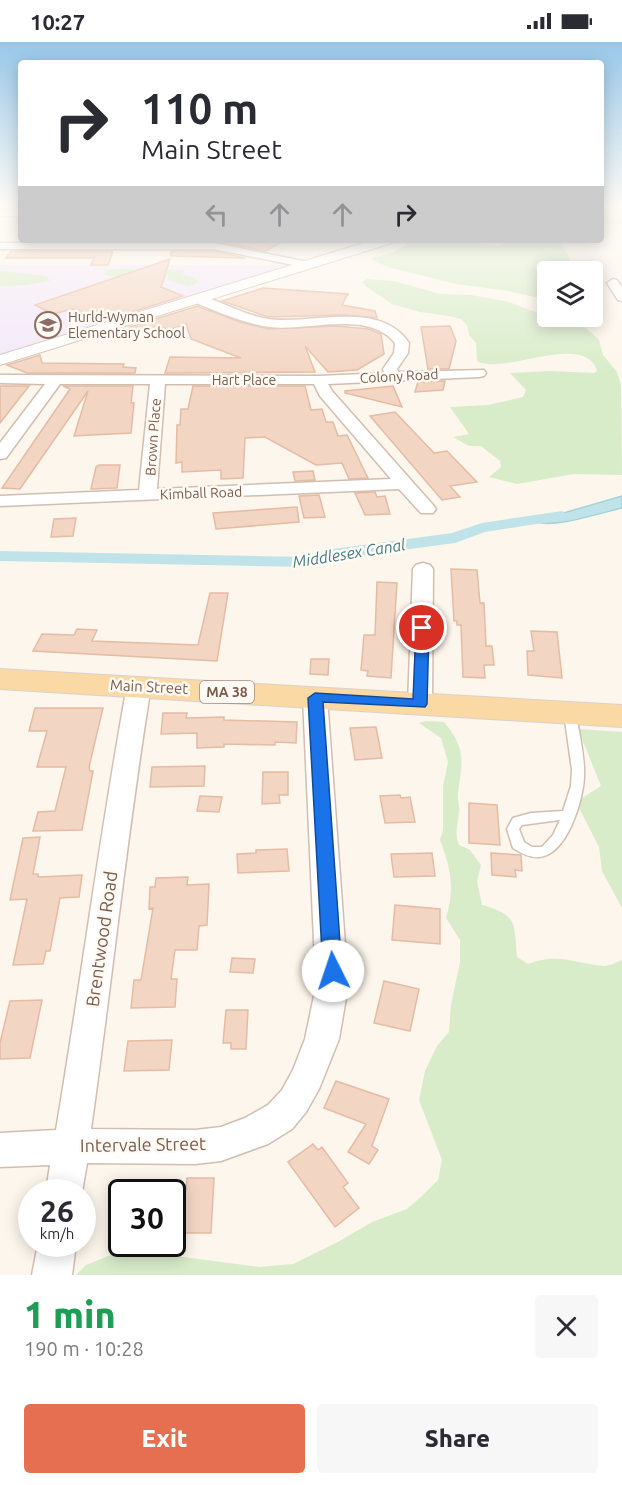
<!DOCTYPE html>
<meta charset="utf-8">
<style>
body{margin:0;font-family:Ubuntu,sans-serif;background:#f7f7f7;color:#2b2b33;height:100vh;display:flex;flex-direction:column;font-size:22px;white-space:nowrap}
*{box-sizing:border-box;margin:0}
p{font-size:20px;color:#7c7c81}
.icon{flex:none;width:33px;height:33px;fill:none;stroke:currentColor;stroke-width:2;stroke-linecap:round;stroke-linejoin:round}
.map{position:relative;height:1233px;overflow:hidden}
.side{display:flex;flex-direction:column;background:#fff;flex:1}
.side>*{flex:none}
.hud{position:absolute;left:18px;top:18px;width:586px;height:183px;border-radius:6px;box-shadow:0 3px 15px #0003;background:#fff;color:#2b2b33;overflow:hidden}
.fabs{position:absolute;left:537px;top:219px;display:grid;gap:12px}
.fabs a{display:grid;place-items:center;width:66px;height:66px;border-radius:6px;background:#fff;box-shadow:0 3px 15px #0003;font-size:30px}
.speed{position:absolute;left:18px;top:1137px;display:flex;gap:12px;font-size:30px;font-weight:700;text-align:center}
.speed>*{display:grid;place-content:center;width:78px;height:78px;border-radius:50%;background:#fff;box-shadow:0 3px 15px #0003;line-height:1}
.speed small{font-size:15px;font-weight:400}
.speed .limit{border:3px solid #111;border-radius:9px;background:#fff;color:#111}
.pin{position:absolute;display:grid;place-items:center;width:51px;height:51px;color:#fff;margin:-26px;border:3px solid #fff;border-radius:50%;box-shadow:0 2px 6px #0007}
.me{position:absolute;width:66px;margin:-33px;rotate:356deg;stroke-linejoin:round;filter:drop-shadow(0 0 4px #0008)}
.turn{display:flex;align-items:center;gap:21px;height:126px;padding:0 24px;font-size:27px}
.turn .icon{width:78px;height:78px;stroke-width:2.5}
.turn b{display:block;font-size:42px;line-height:51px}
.lanes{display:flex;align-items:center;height:57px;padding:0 24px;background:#0003;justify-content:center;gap:30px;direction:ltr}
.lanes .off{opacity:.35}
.round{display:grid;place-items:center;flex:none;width:63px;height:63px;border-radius:6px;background:#f7f7f7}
.overview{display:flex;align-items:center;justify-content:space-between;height:102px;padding:0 24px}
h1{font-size:36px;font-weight:800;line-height:45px;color:#1e9e55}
.primary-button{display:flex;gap:12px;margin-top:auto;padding:12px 24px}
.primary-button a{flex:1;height:69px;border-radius:6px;background:#e76f51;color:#fff;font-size:24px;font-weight:800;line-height:69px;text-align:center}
.primary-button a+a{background:#f7f7f7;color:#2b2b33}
.status{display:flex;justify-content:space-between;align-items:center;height:42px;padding:0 30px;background:#fff;direction:ltr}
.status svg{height:16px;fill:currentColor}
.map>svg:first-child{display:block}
</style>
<div class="status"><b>10:27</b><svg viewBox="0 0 49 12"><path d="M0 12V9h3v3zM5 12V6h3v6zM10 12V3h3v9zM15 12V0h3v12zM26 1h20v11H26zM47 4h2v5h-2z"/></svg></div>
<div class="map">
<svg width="622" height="1233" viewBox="0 0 622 1233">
<rect width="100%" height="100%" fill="#fdf6ec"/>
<path fill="#f3e8fa" d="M0 223H288L292 225 0 312Z"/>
<path fill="#d8ecc9" d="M602 163H622V182H602Z
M407 198H474L473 201 497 204 517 198H560L572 221 570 227 574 229 548 230 547 258 509 249 456 242 388 225 370 217 394 210 406 203Z
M121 227 186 228 182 233 189 234 200 240 189 244 167 238 169 234 165 233 122 236 102 232 109 228Z
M0 229 47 234 50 239 27 243 0 244Z
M367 237 394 239 440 252 471 253 509 260 558 279 586 286 599 298 603 313 617 330 621 343 622 433 574 432 517 442 489 435 501 425 500 419 481 404H469L453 395 469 392 450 365 488 363 523 355 526 348 510 331 549 329 595 331 597 328C583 289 503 334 477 319L476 301 469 293 467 283 461 277 449 274 420 270 392 262 367 245 362 240Z
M426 679 444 680C467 707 462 720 458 751 457 758 460 764 459 770 458 782 454 791 459 803L470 808 481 823 477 839 482 863C518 873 514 881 517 915L528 922C558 910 576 922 604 924 610 924 617 920 622 918V1233H76L86 1223 113 1212 152 1211 259 1225 293 1222 338 1200 372 1180 407 1167 422 1154 438 1138 442 1118 419 1058 425 1029 437 1004 449 990 451 963 460 920V898L446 876C455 846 451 827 440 798L443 788V744L448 720 441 696 419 681Z
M578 687 622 690V866L602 829 599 805 576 760 601 744Z"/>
<path fill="#bfe3e8" stroke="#a5d3da" stroke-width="1.5" d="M622 454V466C604 470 549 488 536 479Z"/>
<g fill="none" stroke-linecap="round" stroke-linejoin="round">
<path fill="#bfe3e8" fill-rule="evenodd" d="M562 469 570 474 568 477 485 490 455 501 336 517 309 525 0 519V509L307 515 333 507 452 491 482 481Z"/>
</g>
<path fill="#f3d5c3" stroke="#e6bba3" stroke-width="1.5" d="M285 198 266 209 214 199H172Z
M11 209H113L108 223H91L94 216H6Z
M171 209H214L245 216 171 214Z
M170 217 161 245 183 254 107 278 72 267 54 272 35 263Z
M263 246 348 252 342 263 375 269 377 276 344 273 268 275 222 259Z
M197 264 240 280 269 287 336 284 369 287 381 292 384 312 357 328 328 330 305 304 315 330 165 331 170 315 241 316 191 297 186 282 169 288 164 286 148 290 130 285Z
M450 284 456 299 449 327H428L421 285Z
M40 313 42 321 124 322 123 325 136 326 135 331H27L7 323Z
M445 339 443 348 415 350 418 340Z
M0 344H29L0 381Z
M63 344H133L131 361H134L131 391 74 394 88 349 20 447 2 446 70 347Z
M193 344H305L311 368 322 367 326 380H333L338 394 347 393 368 436 349 437 342 421 316 423 265 395 245 396 243 436 221 437V428L182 430V420L176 421 177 383H180L181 367H188Z
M393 344 402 365 345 351V349Z
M395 370 434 411 447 409 477 440 450 444 460 455 442 458 370 374Z
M99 423H120L117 446 91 447 96 425Z
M313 429 315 438 295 439 293 430Z
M375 450 377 455 385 454 390 472 365 473 355 451Z
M319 453 325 475 304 476 299 454Z
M297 465 299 480 216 487 213 471Z
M76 476 73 494 51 495 54 477Z
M451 527 477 528 480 561H484L486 604H492L494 623H484L485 636 463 635 461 583H457V579H454Z
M377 540 397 541 391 636 367 634 368 629 361 628 364 593H375Z
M210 551H228L217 619 33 609 42 592 74 593 77 587 97 588 92 599 198 603Z
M531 589 557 590 562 636 528 633 527 609H534Z
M311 617H329L328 633 310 632Z
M35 666H103L89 725 90 729H93L82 788 33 789 38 770 55 769 66 725H37L47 689H29Z
M163 671H187L186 676 224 675V678L297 680 296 701 275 700V703L224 702V705L197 706V691L161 692Z
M376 685 382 716 355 718 350 686Z
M205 724 204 744 150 745 152 725Z
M263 730H288V753H279L280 761 262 762Z
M400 753 401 756 410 755 415 780 385 781 380 754Z
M200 754 222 755 219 770 197 769Z
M469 761 497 763 500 803 469 801Z
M40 795 33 832H38V835L82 833 79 855 60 856 50 909H46L43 922 13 923 27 857 10 858 23 796Z
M287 807 289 829 238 831 237 812 256 811V808Z
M432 811 435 834 394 835 391 812Z
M491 811 521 813 522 829 515 828 516 835 492 833Z
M188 835 187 843 209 842 207 883 199 884 197 908H175L171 937H177L175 965 131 966 134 938H141L153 866 149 867 150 845H155L156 836Z
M395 863 440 867V902L392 898Z
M232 916 255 917 253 931 230 930Z
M384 939 419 947 410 989 374 981Z
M42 958 30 1016 0 1017V1001L10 959Z
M226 968H248L246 1007H231V1001H223Z
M172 998 169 1028 124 1029 128 999Z
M336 1039 389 1057 372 1104 378 1108 369 1122 348 1110 366 1082 324 1066Z
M313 1102 318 1108 322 1105 348 1141 343 1145 359 1166 335 1185 288 1120Z
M187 1136H214L211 1191H172V1148H186Z"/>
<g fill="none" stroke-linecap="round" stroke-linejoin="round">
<defs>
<path id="service" d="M570 667 576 671C579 692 585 714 584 735 583 759 567 813 539 815 530 816 521 811 513 806L507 787 513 776 531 771 563 769 571 744 572 728 564 671ZM560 778 553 793 542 805H532L524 800 519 787 522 783Z"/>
<path id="minor" d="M0 168H21V174H0Z
M0 201H214L308 220 314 223 308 226 214 207H0Z
M613 237 617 238 622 245V259L618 258 607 241Z
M198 253C222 259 243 273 268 277 311 283 380 257 409 301L408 311 397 327 398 330 484 328 486 331 484 334 479 335 328 342 332 349 433 463 436 467 433 471H421L399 447 0 464V454L139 448 150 342H60L6 416 0 417V401L45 342 0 341V333L319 334 384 331 383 327 394 311 395 301C368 267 306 290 269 285 243 281 218 270 194 260L192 257 194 254ZM165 342H314L320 354 391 437 157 447Z
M423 521 430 523 433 527 432 662 428 667 420 670 412 667 408 662 413 527 416 523Z
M139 637 147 639 151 644C127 791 112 939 91 1087L195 1088 221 1085 245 1076 268 1063 282 1048 293 1028 305 997 316 944 303 655 307 650 315 648 323 650 327 655 348 944 339 997 319 1047 306 1070 292 1087 268 1102 221 1119 195 1122 87 1121 82 1150H46L50 1123 0 1125V1091L56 1088C81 940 100 791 127 644L131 639Z
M38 1202H76L72 1233H32Z"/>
<path id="tertiary" d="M373 198H394L392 201 0 323V313Z"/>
<path id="primary" d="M0 627 622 663V685L0 647Z"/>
</defs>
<use href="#service" stroke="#d1beb0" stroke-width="3"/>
<use href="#minor" stroke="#d1beb0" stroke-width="3"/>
<use href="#tertiary" stroke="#d1beb0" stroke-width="2"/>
<use href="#primary" stroke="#dad1cd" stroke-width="2"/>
<use href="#service" fill="#fff" fill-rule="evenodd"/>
<use href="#minor" fill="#fff" fill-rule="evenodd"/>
<use href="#tertiary" fill="#fff" fill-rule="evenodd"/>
<use href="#primary" fill="#fbd9a5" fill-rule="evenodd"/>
</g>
<linearGradient id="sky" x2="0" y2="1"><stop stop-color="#97c7e8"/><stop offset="0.49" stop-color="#fefbf6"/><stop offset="1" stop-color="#fefbf6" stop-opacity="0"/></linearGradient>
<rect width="622" height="335" fill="url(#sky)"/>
<path fill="#1a73e8" stroke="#114b97" stroke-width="1.5" d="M422 582 429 586 427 662 425 665 323 660 342 929 339 935 333 937 326 935 323 929 308 656 315 651 413 657 416 586Z"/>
<defs>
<symbol id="school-ring" viewBox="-11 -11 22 22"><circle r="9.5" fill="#fffaf3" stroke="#8d6e63" stroke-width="1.5"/><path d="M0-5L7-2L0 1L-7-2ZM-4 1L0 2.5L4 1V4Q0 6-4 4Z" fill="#8d6e63"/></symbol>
</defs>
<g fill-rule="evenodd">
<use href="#school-ring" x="33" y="268" width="30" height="30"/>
</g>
<g text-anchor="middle" stroke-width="5" stroke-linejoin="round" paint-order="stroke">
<g font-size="14" fill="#785e54" stroke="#fffaf3" text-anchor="start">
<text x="68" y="280">Hurld-Wyman<tspan x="68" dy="16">Elementary School</tspan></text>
</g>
<g font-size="14" fill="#7a5c4d" stroke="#fffaf3">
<text transform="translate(399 334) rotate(-3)" y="5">Colony Road</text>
<text x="244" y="343">Hart Place</text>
<text transform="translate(153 395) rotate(-86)" y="5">Brown Place</text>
<text transform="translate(201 451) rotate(-2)" y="5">Kimball Road</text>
</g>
<rect fill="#fffaf3" stroke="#a28b7f" stroke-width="1.5" x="200" y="639" width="54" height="22" rx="4.5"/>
<g font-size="14" font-weight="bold" fill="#7a5c4d">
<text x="227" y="655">MA 38</text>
</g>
<g font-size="15" fill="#7a5c4d" stroke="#fffaf3">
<text transform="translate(149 645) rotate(3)" y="5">Main Street</text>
</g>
<g font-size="16" font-style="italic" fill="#437c86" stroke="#fffaf3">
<text transform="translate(349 511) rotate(-9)" y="6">Middlesex Canal</text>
</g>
<g font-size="18" fill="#7a5c4d" stroke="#fffaf3">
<text transform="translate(102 897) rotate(-82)" y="6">Brentwood Road</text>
<text transform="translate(143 1103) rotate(-1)" y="6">Intervale Street</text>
</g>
</g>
</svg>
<div class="fabs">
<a><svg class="icon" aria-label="layers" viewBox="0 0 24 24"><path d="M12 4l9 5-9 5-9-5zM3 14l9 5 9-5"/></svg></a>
</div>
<div class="speed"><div>26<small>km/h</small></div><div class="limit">30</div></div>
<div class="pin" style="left:422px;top:586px;background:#d93025"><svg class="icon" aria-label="arrive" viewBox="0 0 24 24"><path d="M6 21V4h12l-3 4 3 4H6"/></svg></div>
<svg class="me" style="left:333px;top:929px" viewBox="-20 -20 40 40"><circle r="19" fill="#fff"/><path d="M0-13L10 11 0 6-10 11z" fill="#1a73e8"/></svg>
<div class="hud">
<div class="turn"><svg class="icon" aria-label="right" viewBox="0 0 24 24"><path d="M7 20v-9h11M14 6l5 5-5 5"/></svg><div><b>110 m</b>Main Street</div></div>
<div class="lanes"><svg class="icon off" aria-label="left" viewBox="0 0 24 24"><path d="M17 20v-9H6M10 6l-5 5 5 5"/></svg><svg class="icon off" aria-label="ahead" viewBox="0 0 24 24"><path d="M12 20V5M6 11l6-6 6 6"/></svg><svg class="icon off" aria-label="ahead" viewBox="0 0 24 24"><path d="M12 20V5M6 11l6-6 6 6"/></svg><svg class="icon" aria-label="right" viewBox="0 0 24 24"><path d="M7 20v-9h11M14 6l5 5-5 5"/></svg></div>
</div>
</div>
<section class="side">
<div class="overview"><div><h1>1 min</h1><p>190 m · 10:28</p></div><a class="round"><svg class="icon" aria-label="close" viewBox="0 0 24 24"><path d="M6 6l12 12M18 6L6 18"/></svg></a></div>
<div class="primary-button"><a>Exit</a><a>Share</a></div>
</section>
